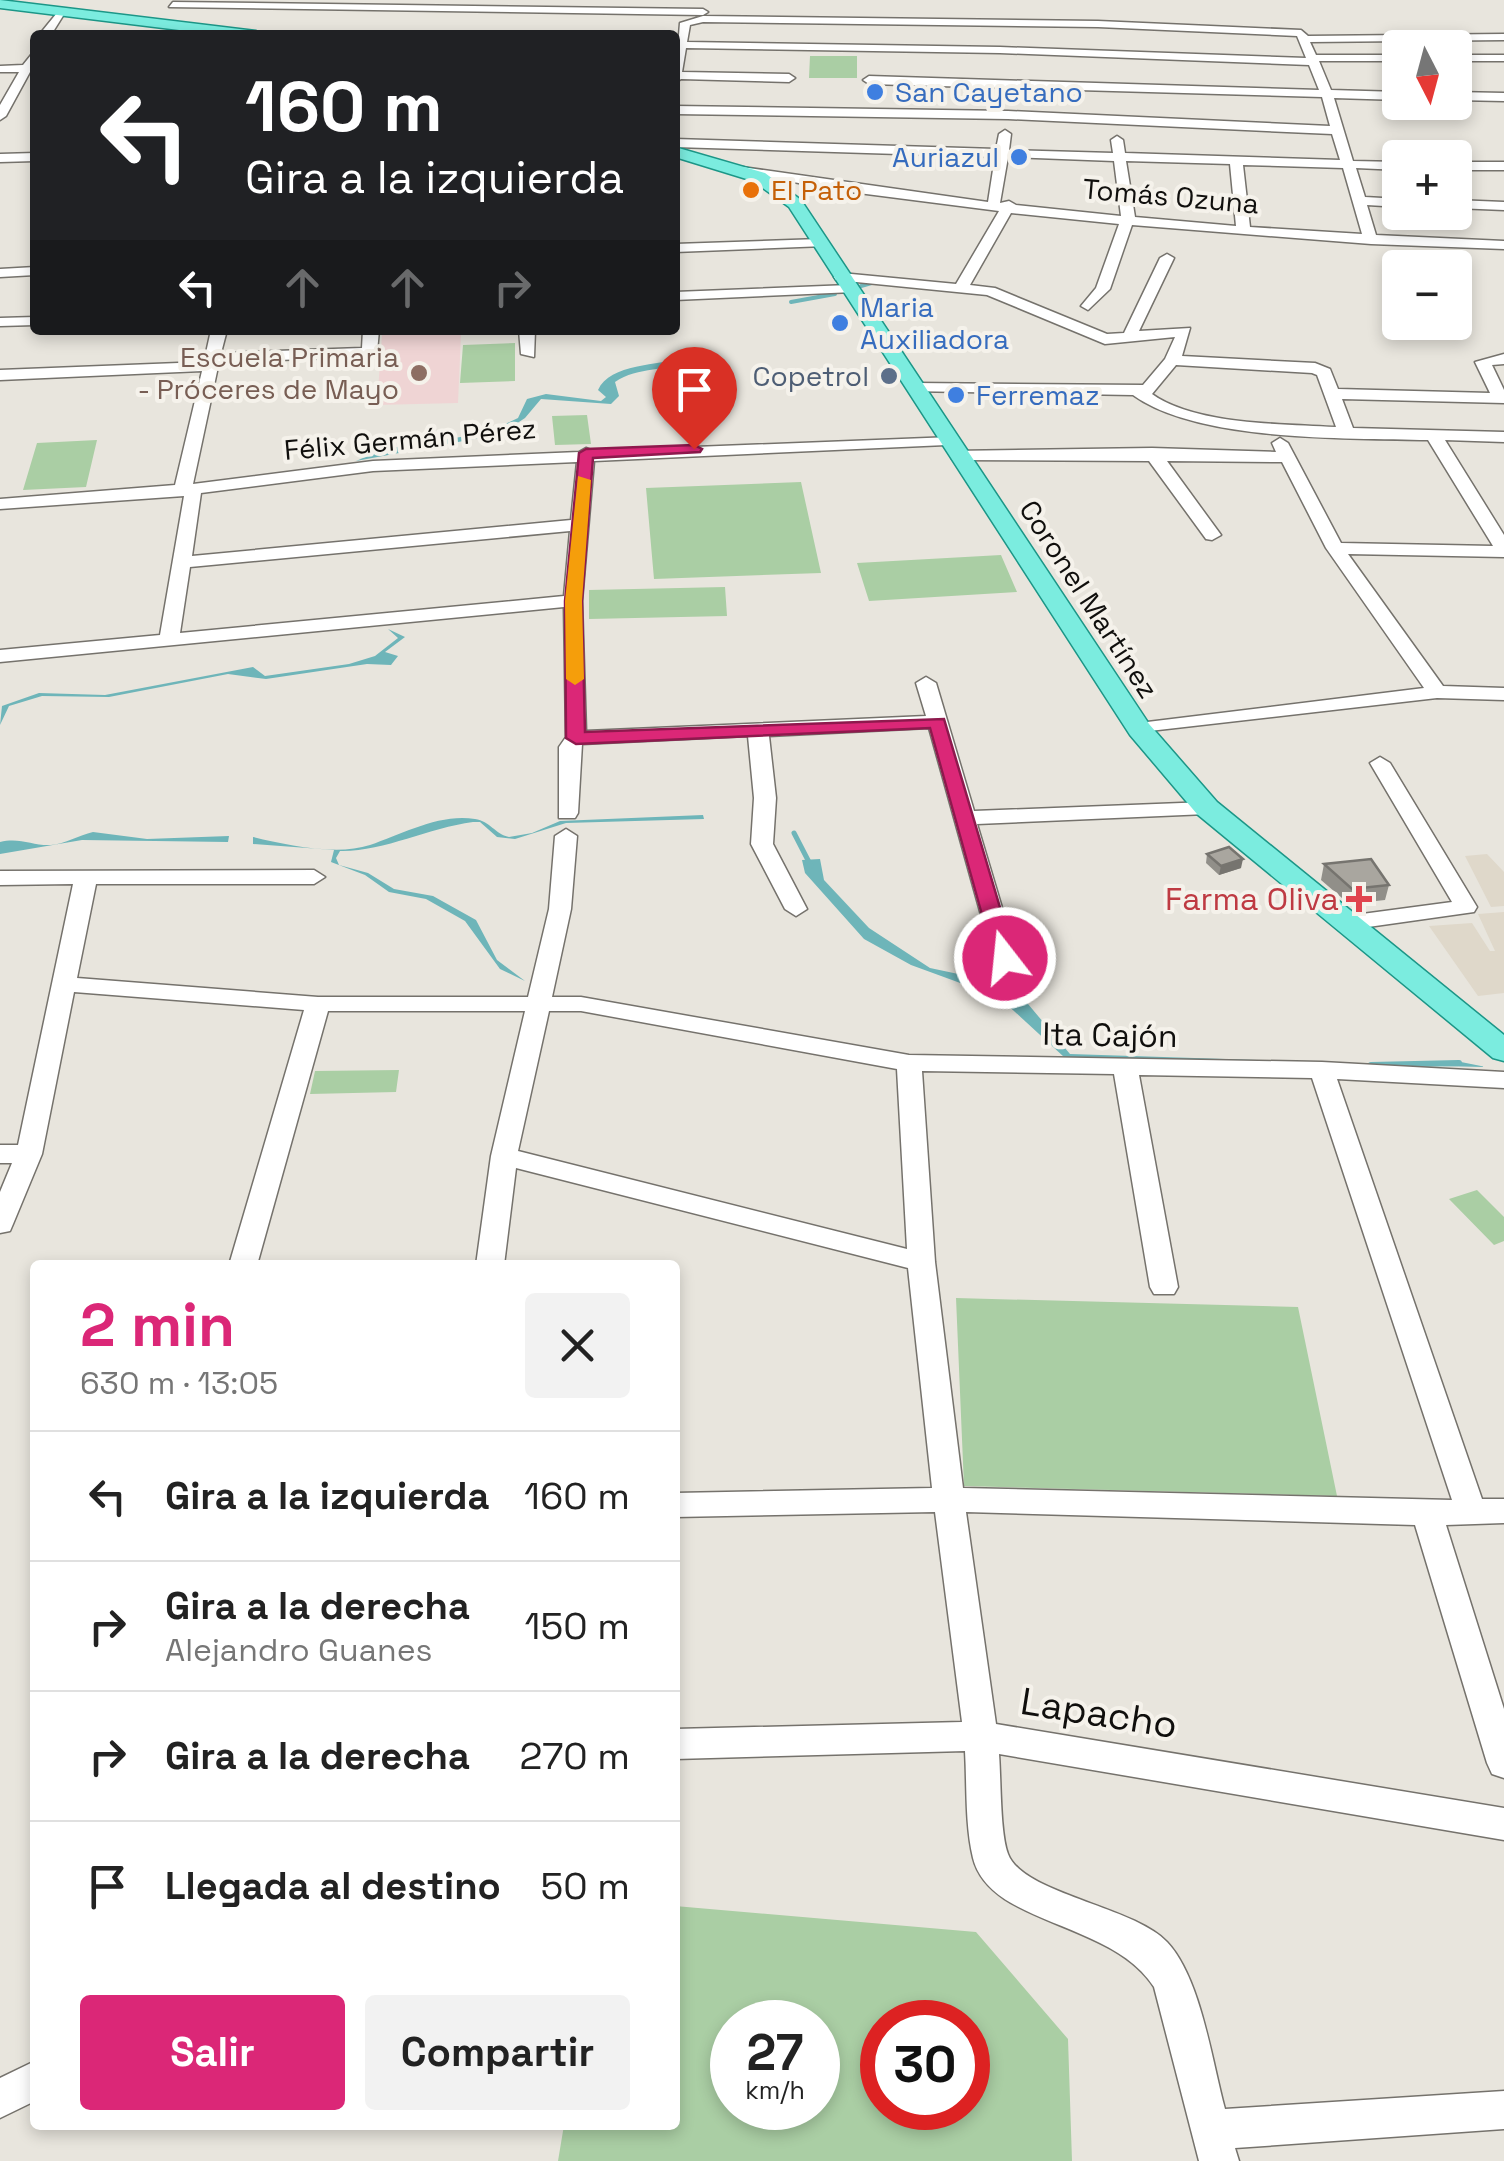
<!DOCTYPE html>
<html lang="es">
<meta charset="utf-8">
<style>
body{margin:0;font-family:"Space Grotesk",sans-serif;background:#f2f2f2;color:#222;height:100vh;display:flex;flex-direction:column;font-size:38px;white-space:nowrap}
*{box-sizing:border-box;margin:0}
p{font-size:32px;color:#767676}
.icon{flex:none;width:55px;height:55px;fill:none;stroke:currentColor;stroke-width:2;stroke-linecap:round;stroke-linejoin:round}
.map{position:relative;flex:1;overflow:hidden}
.sheet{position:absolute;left:30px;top:1260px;width:650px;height:870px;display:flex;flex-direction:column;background:#fff;border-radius:10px;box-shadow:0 5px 15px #0003}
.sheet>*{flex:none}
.guide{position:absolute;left:30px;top:30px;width:650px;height:305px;border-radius:10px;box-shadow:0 5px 15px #0003;background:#202124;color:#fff;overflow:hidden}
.needle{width:65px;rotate:174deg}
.tools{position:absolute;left:1382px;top:30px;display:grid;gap:20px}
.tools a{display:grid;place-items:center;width:90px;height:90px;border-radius:10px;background:#fff;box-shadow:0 5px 15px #0003;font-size:50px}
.speed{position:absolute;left:710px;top:2000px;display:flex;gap:20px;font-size:50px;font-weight:700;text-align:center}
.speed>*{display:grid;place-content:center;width:130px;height:130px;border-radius:50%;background:#fff;box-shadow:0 5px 15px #0003;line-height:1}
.speed small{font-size:25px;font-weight:400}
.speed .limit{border:15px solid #d22;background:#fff;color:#111}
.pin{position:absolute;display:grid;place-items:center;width:85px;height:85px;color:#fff;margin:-102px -42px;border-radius:50% 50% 50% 0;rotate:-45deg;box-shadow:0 0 10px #0007}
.pin .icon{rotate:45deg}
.me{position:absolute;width:110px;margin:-55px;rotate:344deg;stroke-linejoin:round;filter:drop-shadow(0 0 8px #0008)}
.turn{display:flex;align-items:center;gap:35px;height:210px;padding:0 50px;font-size:45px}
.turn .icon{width:130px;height:130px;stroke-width:2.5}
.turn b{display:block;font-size:70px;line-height:85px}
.lanes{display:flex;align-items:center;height:95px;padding:0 50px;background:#0003;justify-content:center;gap:50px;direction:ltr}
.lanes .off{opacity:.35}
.round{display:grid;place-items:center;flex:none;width:105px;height:105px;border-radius:10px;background:#f2f2f2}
.overview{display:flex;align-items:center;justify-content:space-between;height:170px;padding:0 50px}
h1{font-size:60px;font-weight:800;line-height:75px;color:#db2777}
.primary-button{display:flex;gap:20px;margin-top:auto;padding:20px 50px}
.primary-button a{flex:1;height:115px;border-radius:10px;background:#db2777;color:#fff;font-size:40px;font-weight:800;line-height:115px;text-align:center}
.primary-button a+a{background:#f2f2f2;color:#222}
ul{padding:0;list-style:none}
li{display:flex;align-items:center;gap:30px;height:130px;padding:0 50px;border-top:2px solid #e0e0e0}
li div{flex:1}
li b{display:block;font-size:38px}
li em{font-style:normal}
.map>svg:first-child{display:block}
</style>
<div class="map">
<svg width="1504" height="2161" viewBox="0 0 1504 2161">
<rect width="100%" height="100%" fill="#e8e5dd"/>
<path fill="#dfd8ca" d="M1487 854 1504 872V906L1491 907 1465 856Z
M1504 912V993L1478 996 1429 926 1472 923 1490 951H1495L1478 914Z"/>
<path fill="#efd4d4" d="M461 334 458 403 377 405 382 335Z"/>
<path fill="#aacea4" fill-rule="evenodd" d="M810 56H857V78H809Z
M515 343V381L460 383 463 345Z
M587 415 591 444 555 445 552 416Z
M97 440 86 487 23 490 37 443Z
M801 482 821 573 654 579 646 488Z
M1001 555 1017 592 869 601 857 563Z
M725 587 727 616 589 619V590Z
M399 1070 396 1092 310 1094 315 1071Z
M1477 1190 1504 1217V1241L1494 1245 1449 1199Z
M956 1298 1298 1307 1337 1496 964 1486Z
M675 1906 976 1932 1068 2039 1072 2161H558L564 2125H675ZM732 2022H818V2108H732ZM882 2022H968V2108H882Z"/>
<path fill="#6eb5b9" d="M684 357H691C668 373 638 366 615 382L619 396 611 404 541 399 525 418 501 434 356 461 384 449 486 433 518 418 527 399 546 394 601 401 606 397 598 390C610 363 659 366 684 357Z
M388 629 405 637 385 652 398 656 391 665 367 664 266 679 228 674 109 697 42 696 9 706 0 725 2 706 39 693 105 695 253 667 265 676 349 664 375 656 398 638Z
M703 815 704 819 566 823 515 839 497 837 480 822H473C428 828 383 852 340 851L336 858 339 865 368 873 394 889 433 896 476 920 497 960 525 981 500 969 465 921 426 899 389 892 365 875 331 862 334 850 253 844V837C286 845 337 856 370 845 402 834 440 813 475 819 490 821 495 834 509 837L532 833 560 821Z
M93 832 147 839 229 836 228 842 82 840 0 854V842C20 837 33 846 51 845 65 844 79 835 93 832Z
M820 859 824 880 869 928 930 968 996 982 1028 1004 1070 1054 1441 1066 1461 1062 1486 1067 1064 1057 988 987 963 984 911 965 864 939 805 873 802 860Z"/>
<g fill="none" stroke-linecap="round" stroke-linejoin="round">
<path stroke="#6eb5b9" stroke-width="4" d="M861 286 875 282
M791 302 835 294"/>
<path stroke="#6eb5b9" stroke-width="5" d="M794 833 811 866"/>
<path stroke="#6eb5b9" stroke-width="6" d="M1371 1065 1459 1063"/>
<defs>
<path id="minor" d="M173 2 703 9 708 12 703 15 169 7Z
M61 8 66 11 51 35H39Z
M703 16 1098 21 1301 30 1308 36 1504 34V40L1310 42 1316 55H1400V61H1319L1331 90 1400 92V100L1334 98 1353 161 1400 162V170L1356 168 1365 197 1400 199V207L1367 205 1376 235 1504 241V249L1371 244 1132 225 1110 289 1088 310 1081 306 1096 288 1119 224 1011 213 970 285 995 288 1107 334 1124 333 1160 258 1167 254 1174 258 1139 331 1190 328 1182 356 1315 363 1330 369 1338 389 1490 393 1475 362 1504 354V364L1492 365 1504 390V403L1342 399 1353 428 1504 432V442L1445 440 1504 535V557L1348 554 1443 686 1504 688V700L1437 698 1132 733 1129 729 1139 723 1424 688 1326 548 1282 462 1167 461 1221 535 1212 540 1206 539 1149 461 958 460 952 459V451L1152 448 1276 452 1272 443 1280 438 1288 443 1341 543 1493 546 1428 440C1347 438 1198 442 1133 395L909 391V385L915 383 1143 385 1165 359 1175 337 1105 344 987 295 836 280 834 277 841 273 956 284 999 211 835 190 736 171 742 167 988 202 995 157 675 147V139L996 149 999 134 1005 130 1011 134 1009 150 1113 153 1111 140 1117 136 1123 140 1125 153 1340 160 1332 134 1008 119 675 114V106L1008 111 1330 126 1322 97 869 84 863 80 869 76 1319 90 1309 65 1000 53 686 48 682 72 789 74 795 78 789 82 681 79 675 83 680 23ZM703 22 1098 27 1297 36 1306 58 1000 47 687 42 690 25ZM1008 157 1114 161 1121 216 1016 205 1009 201 1000 203ZM1126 161 1230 164 1236 226 1135 217ZM1243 165 1343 168 1362 234 1250 227ZM1176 365 1312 373 1317 375 1336 427C1283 424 1195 425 1152 394Z
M35 50V71L30 72 6 116 0 120V105L19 72H0V66L23 65Z
M1455 55H1504V61H1455Z
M1455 92 1504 93V101L1455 100Z
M35 153V161L0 162V154Z
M1455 162H1504V170H1455Z
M1455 200 1504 202V210L1455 208Z
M820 239 825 240V246L675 252V244Z
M35 267V275L0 277V269Z
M849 285 856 289 854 292 675 300V292Z
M35 317V325L0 326V318Z
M211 330H227L221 353 362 348 363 330H379L377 352 369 357 219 362 193 484 373 461 579 452 586 448 593 451 952 437 954 440 946 445 594 461 582 601 586 731 926 716 916 683 926 677 936 683 974 811 1207 802 1218 808 1207 814 977 824 1017 958 1005 965 993 958 929 728 769 736 776 798 773 844 807 909 796 916 785 909 751 844 754 798 748 736 582 744 578 813 575 818H559V747L566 737 564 607 0 662V650L160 635 184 496 0 509V499L175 485 202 371 0 380V370L204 362ZM577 462 571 520 192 556 201 493 373 471ZM570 531 564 596 180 633 190 567Z
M519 330H535L534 357 521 354Z
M1380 757 1390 763 1477 907 1474 912 1347 930 1336 923 1347 916 1452 902 1370 763Z
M566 829 577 836 571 909 552 997H581L909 1055 1322 1062 1504 1072V1088L1337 1079 1482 1499H1504V1523L1446 1525 1504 1709V1778L1492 1774 1487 1763 1415 1525 966 1512 996 1724 1504 1808V1840L999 1754C1001 1779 1000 1833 1008 1854 1023 1894 1133 1906 1167 1942 1201 1978 1212 2062 1225 2109L1504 2091V2129L1235 2148 1239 2161H1199L1154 1987C1111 1920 990 1926 973 1858 965 1825 967 1785 965 1751L675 1759V1729L962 1722 935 1512 675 1517V1493L932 1488 908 1268 516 1168 504 1265H476L491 1156 525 1011H328L257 1265H229L304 1010 74 992 42 1154 13 1224 10 1231 0 1233V1192L12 1163H0V1145H18L73 884 0 885V871L314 870 325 877 314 884H96L77 978 318 997H528L549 909 555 836ZM549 1011H581L897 1069 907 1249 518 1151ZM922 1071 1114 1074 1150 1287 1154 1294H1174L1178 1287 1139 1075 1312 1078 1452 1500 963 1488 935 1262Z
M35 2061V2101L0 2118V2078Z"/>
<path id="major" d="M0 0 256 31 263 35H220L0 8Z
M675 147 765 173 801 200 1149 724 1217 802 1504 1035V1061L1493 1058 1197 814 1130 735 789 207 753 181 675 157Z"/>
</defs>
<use href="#minor" stroke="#75726c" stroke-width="3"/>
<use href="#major" stroke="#1c9687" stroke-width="3"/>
<use href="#minor" fill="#fff" fill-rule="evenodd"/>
<use href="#major" fill="#7becdf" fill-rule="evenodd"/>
</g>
<path fill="#918f89" d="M1207 854 1241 868 1219 875 1206 863Z
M1324 864 1389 885 1385 900 1349 904 1321 880Z"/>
<path fill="#76746f" d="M1243 859 1241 868 1219 875 1221 866Z"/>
<path fill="#a9a69f" stroke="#76746f" stroke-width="2.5" d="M1229 847 1243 859 1221 866 1207 854Z
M1371 859 1389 885 1352 889 1324 864Z"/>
<path fill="#db2777" stroke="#8e194d" stroke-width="2.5" d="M694 445 702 449 700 452 593 458 582 601 585 732 944 719 1015 958 1012 962 1005 964 994 958 930 728 576 744 566 738 565 601 579 453 586 449Z"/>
<path fill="#f59e0b" d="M578 476 591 480 582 601 584 679 575 685 566 679 565 601Z"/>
<g fill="#3f7fe0" stroke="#f5f2eb" stroke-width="4">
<circle cx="875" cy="92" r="10"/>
<circle cx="1019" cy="157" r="10"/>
<circle cx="840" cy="323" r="10"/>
<circle cx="956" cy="395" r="10"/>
</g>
<circle fill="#e8710a" stroke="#f5f2eb" stroke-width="4" cx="751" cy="190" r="10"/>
<circle fill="#8d6e63" stroke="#f5f2eb" stroke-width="4" cx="419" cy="373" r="10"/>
<circle fill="#5c6f8a" stroke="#f5f2eb" stroke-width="4" cx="889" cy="376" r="10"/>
<path fill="#e0444e" stroke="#f5f2eb" stroke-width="4" d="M1354 884h10v10h10v10h-10v10h-10v-10h-10v-10h10z"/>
<g text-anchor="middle" stroke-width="8" stroke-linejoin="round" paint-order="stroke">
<g font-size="28" fill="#366cbe" stroke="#f5f2eb" text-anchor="start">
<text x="895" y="102">San Cayetano</text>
<text x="999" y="167" text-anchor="end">Auriazul</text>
<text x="860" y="317">Maria<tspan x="860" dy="32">Auxiliadora</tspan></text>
<text x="976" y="405">Ferremaz</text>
</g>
<g font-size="28" fill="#c56008" stroke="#f5f2eb" text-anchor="start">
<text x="771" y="200">El Pato</text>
</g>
<g font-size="28" fill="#100f0d" stroke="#f5f2eb">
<text transform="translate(1171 196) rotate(5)" y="10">Tomás Ozuna</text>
<text transform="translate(410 439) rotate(-5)" y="10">Félix Germán Pérez</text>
<text transform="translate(1089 599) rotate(57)" y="10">Coronel Martínez</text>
</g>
<g font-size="28" fill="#785e54" stroke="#f5f2eb" text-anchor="end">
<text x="399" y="367">Escuela Primaria<tspan x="399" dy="32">- Próceres de Mayo</tspan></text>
</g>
<g font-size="28" fill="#4e5e75" stroke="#f5f2eb" text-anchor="end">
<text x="869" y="386">Copetrol</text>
</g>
<g font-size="32" fill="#be3a42" stroke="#f5f2eb" text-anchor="end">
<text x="1339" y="910">Farma Oliva</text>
</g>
<g font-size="32" fill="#100f0d" stroke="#f5f2eb">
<text transform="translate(1110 1035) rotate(1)" y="11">Ita Cajón</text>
</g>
<g font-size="38" fill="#100f0d" stroke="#f5f2eb">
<text transform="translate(1099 1713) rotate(9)" y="13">Lapacho</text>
</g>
</g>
</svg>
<div class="tools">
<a><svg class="needle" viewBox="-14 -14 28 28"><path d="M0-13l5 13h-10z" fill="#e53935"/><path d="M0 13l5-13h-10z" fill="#767676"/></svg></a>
<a>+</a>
<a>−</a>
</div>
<div class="speed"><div>27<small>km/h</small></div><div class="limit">30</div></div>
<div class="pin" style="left:694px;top:449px;background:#d93025"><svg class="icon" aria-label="arrive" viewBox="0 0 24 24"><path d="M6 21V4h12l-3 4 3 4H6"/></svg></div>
<svg class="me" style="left:1005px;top:958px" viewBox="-20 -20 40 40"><circle r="17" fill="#db2777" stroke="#fff" stroke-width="3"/><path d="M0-11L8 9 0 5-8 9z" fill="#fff"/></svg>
<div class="guide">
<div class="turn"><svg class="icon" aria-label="left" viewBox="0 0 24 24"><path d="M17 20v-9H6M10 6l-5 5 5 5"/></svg><div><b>160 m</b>Gira a la izquierda</div></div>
<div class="lanes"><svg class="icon" aria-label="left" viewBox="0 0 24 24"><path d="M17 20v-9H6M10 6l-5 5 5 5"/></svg><svg class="icon off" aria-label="ahead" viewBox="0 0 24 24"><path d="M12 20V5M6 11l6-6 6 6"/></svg><svg class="icon off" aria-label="ahead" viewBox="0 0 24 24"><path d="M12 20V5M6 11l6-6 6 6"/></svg><svg class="icon off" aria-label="right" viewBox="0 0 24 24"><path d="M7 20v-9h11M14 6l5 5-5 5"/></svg></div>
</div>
<section class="sheet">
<div class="overview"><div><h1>2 min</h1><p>630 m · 13:05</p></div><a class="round"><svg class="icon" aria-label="close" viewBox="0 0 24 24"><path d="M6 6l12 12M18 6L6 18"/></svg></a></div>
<ul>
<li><svg class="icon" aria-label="left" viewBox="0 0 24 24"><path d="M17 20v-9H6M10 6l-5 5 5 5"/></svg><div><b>Gira a la izquierda</b></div><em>160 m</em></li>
<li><svg class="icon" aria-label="right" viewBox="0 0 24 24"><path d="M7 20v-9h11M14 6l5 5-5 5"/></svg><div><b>Gira a la derecha</b><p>Alejandro Guanes</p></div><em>150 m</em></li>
<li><svg class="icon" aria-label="right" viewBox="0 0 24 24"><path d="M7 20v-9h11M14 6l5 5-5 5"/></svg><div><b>Gira a la derecha</b></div><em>270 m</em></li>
<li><svg class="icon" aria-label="arrive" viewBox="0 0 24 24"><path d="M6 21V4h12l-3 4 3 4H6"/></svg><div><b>Llegada al destino</b></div><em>50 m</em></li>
</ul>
<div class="primary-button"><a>Salir</a><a>Compartir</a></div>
</section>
</div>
